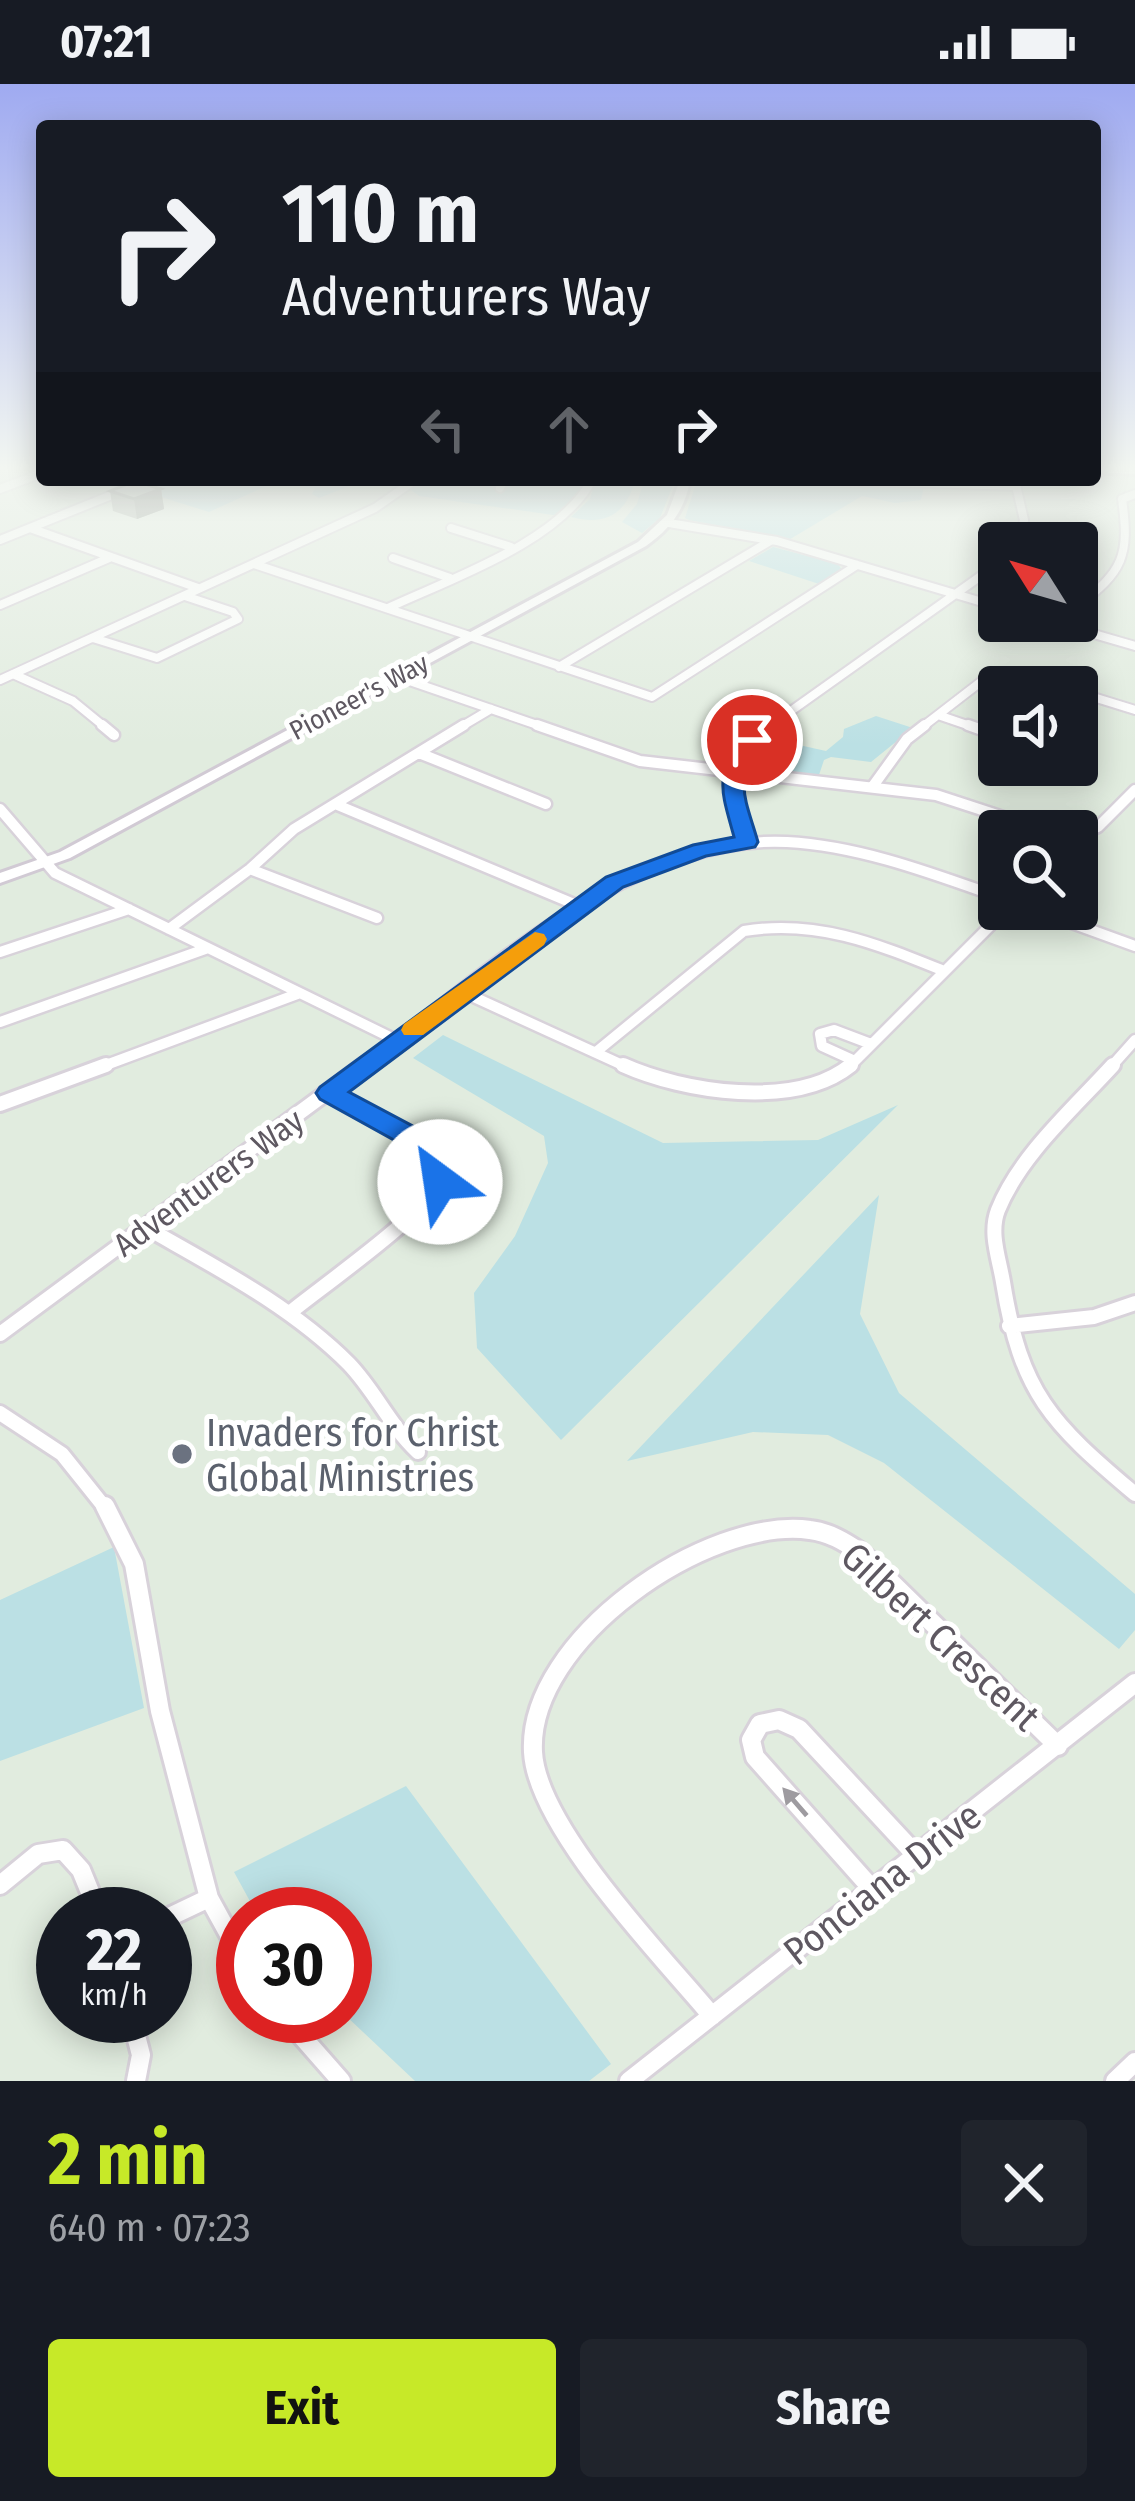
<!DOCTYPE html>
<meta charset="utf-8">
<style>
body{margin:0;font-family:"Fira Sans Condensed",sans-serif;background:#20242c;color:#f1f3f6;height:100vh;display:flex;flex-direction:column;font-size:45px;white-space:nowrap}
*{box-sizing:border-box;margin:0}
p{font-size:39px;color:#9ea1a6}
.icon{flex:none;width:66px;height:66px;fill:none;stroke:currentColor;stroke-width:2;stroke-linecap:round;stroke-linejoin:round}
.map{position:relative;height:1997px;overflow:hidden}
.drawer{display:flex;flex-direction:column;background:#171b24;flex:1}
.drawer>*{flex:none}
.top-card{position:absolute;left:36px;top:36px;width:1065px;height:366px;border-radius:12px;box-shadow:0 6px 30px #0003;background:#171b24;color:#f1f3f6;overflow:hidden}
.needle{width:78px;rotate:307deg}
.fabs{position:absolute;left:978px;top:438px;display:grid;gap:24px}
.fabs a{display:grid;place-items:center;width:120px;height:120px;border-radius:12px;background:#171b24;box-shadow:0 6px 30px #0003;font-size:60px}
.speed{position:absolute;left:36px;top:1803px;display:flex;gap:24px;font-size:60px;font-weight:700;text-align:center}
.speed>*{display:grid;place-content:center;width:156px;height:156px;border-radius:50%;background:#171b24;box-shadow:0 6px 30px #0003;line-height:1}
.speed small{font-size:30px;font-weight:400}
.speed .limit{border:18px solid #d22;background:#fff;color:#111}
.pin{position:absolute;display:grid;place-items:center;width:102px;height:102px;color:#fff;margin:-51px;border:6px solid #fff;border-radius:50%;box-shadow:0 3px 12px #0007}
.me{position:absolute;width:132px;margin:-66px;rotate:329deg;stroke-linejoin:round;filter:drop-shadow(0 0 9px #0008)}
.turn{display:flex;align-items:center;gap:42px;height:252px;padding:0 48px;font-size:54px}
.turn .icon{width:156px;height:156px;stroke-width:2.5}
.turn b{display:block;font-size:84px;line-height:102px}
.lanes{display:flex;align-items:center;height:114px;padding:0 48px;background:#0003;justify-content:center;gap:60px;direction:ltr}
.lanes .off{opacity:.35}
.round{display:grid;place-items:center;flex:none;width:126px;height:126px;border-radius:12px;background:#20242c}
.overview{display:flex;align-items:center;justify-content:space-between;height:204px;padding:0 48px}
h1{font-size:72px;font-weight:700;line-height:90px;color:#c7e928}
.action{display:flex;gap:24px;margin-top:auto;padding:24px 48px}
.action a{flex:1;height:138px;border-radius:12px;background:#c7e928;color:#111;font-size:48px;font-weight:700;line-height:138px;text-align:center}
.action a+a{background:#20242c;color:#f1f3f6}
.status{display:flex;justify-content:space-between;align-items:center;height:84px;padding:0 60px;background:#171b24;direction:ltr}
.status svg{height:33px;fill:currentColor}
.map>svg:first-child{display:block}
</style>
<div class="status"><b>07:21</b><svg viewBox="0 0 49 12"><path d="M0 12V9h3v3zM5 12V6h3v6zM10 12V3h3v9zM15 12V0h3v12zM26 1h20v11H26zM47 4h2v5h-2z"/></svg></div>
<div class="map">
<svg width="1135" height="1997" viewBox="0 0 1135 1997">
<rect width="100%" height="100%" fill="#e1ecdf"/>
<path fill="#bbe0e4" d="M158 396H309L349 402 319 414 312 410 315 404 275 398 209 428 142 407V403Z
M421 396H589L590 399 560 432 419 412 410 405Z
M595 396H635C626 431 605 442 571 433L590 415Z
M644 396H675L660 434 642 449 622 438 637 420Z
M697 396 924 402 921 416 895 419 862 412 787 457 689 436 685 434Z
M773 463 838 480 842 486 819 500 749 477Z
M876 632 913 644 871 678 831 673 824 676 819 691 771 687 753 678 764 661 790 659 826 667 843 653 844 645Z
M443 951 663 1059 818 1056 898 1021 561 1356 477 1264 474 1209 515 1152 548 1079 544 1052 413 974Z
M879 1111 860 1230 899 1309 1135 1510V1546L1119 1565 884 1379 828 1351 753 1348 627 1377Z
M114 1463 144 1624 0 1677V1516Z
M406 1702 611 1980 589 1997H415L345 1931V1830H257L234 1788Z"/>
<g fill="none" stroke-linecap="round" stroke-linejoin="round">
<defs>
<path id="minor-far3" d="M832 396 1017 402
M1015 397 1024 436 1019 459
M500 404 504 396
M0 405 42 389
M669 439 777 457 999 523
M30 444 198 504
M451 444 511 463
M0 456 149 396
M393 474 450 494
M254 480 652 613 857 481
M0 521 109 474
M1077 522C1123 488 1130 472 1122 415L1135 410
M388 524C450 495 559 458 592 396
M1049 537 1135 562
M93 554 157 574 238 535 233 528 185 512
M559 583 770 457
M13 590 73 617 106 644
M395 592 546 644
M0 596 375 424 415 396
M1077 608 1135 626
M938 631 976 644
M459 644 491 625
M767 644 999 479
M921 644 991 590 1007 588 1062 603"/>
<path id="minor-far2" d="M102 641 114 651
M537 641 640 677 936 711 1046 747
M968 641 999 652
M419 669 546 720
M873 702 907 655 925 641
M335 720 579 822
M0 725 55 789 398 957
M1077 752 1098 743 1135 706
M747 758C731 706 721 677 772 641
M250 785 377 834
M1033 825 1135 862
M169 845 250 785 294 745 464 641
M0 868 129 825
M465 909 629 984
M0 938 208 864
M596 968 744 847C817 835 877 860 944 887
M855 977 822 962 820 950 834 946 871 960
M98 984 300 909
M360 984C481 895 630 750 787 758 860 762 931 789 999 813
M848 984 1007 825
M1110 984 1135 956"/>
<path id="minor-far1" d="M623 981C683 1008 795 1026 851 981
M1113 981C1074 1024 1020 1071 998 1126 989 1149 999 1174 1003 1198 1021 1310 1051 1339 1135 1410
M0 1020 106 981
M147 1144C217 1184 291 1222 349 1280 375 1307 390 1342 418 1368
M292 1227C320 1204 431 1126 440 1097 444 1083 437 1073 429 1063L330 1009
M1009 1242 1094 1233 1135 1219
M0 1250 364 981
M0 1329 62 1370 106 1425"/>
<path id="minor" d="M105 1422 134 1480 160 1627 209 1814 243 1876
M0 1801 38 1770 63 1766 81 1786 99 1830
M873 1806 755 1673 751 1656 760 1640 779 1636 799 1645 917 1772
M165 1835 209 1814
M131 1932 141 1971 136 1997
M284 1932 341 1997
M712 1932C663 1873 537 1744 533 1668 527 1556 707 1432 810 1446 829 1448 845 1458 860 1468L1058 1662
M629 1997 1135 1599
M1115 1997 1135 1978"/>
<path id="secondary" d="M1095 382 1135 384V390L1095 388Z
M680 396H690C685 426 670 445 646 462L70 774 0 799V789L60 768 638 458 667 431Z"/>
</defs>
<use href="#minor-far3" stroke="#d8d2da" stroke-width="12"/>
<use href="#minor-far2" stroke="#d8d2da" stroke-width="15"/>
<use href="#minor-far1" stroke="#d8d2da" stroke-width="20"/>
<use href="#minor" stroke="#d8d2da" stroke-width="24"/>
<use href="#secondary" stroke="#d1cad4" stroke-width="6"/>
<use href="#minor-far3" stroke="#fff" stroke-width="8"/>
<use href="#minor-far2" stroke="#fff" stroke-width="10"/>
<use href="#minor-far1" stroke="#fff" stroke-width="14"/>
<use href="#minor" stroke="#fff" stroke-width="18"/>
<use href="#secondary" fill="#fff" fill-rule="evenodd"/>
</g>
<path fill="#a5aca4" d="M161 405 164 425 137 435 113 427 110 407Z"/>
<path fill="#868c86" d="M161 405 164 425 137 435 134 415Z"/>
<path fill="#c0c8bf" stroke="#868c86" stroke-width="3" d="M135 397 161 405 134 415 110 407Z"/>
<defs><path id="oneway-solid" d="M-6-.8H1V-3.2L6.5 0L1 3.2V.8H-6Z" transform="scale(3)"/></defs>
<use fill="#9e9ba0" href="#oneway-solid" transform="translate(795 1718) rotate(-131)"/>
<linearGradient id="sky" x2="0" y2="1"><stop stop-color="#9faaf1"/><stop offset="0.58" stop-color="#f2f6f1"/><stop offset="1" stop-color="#f2f6f1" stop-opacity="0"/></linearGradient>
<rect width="1135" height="661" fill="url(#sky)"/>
<path fill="#1a73e8" stroke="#114b97" stroke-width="3" d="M752 649 762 656C733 698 745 713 758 758L755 763 706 772 623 803 349 1008 439 1056 454 1078 450 1105H430L426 1079 419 1070 320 1015 316 1009 320 1003 606 793 693 761 734 753C721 705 714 694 744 651Z"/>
<path fill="#f59e0b" d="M535 848 544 850 547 855 544 861 423 951H404L401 946 404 940Z"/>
<circle fill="#6b7280" stroke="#fff" stroke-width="4.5" cx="182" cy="1370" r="12"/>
<g text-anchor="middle" stroke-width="10" stroke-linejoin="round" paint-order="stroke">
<g font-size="27" fill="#5e5861" stroke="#fff">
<text transform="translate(359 613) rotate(-28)" y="9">Pioneer's Way</text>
</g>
<g font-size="33" fill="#5e5861" stroke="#fff">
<text transform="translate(208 1098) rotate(-36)" y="12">Adventurers Way</text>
</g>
<g font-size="39" fill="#5b616d" stroke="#fff" text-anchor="start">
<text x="206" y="1362">Invaders for Christ<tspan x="206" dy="45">Global Ministries</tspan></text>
</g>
<g font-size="39" fill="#5e5861" stroke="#fff">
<text transform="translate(941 1552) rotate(43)" y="14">Gilbert Crescent</text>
<text transform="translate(882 1799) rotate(-38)" y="14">Ponciana Drive</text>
</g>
</g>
</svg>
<div class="fabs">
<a><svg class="needle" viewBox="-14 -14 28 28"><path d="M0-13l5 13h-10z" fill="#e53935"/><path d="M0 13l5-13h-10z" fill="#9ea1a6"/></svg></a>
<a><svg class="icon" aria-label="sound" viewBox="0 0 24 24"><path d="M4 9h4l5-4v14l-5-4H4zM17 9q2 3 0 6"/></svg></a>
<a><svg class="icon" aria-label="search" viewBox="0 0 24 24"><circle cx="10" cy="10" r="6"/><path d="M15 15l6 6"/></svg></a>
</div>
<div class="speed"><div>22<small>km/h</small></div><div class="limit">30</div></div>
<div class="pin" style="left:752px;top:656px;background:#d93025"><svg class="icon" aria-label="arrive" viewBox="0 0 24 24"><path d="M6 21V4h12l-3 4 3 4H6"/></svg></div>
<svg class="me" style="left:440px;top:1098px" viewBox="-20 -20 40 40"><circle r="19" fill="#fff"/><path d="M0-13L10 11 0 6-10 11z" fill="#1a73e8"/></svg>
<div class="top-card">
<div class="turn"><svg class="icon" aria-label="right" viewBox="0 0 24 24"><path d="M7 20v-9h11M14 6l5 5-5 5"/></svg><div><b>110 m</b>Adventurers Way</div></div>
<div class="lanes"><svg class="icon off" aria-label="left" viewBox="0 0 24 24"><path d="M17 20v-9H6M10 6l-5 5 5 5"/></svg><svg class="icon off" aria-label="ahead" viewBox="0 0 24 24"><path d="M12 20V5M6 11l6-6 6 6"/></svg><svg class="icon" aria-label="right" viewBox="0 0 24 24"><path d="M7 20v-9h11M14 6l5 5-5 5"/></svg></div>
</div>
</div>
<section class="drawer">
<div class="overview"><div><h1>2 min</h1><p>640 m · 07:23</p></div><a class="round"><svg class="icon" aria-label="close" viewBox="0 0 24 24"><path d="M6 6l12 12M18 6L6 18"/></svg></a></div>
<div class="action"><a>Exit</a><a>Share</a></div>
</section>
